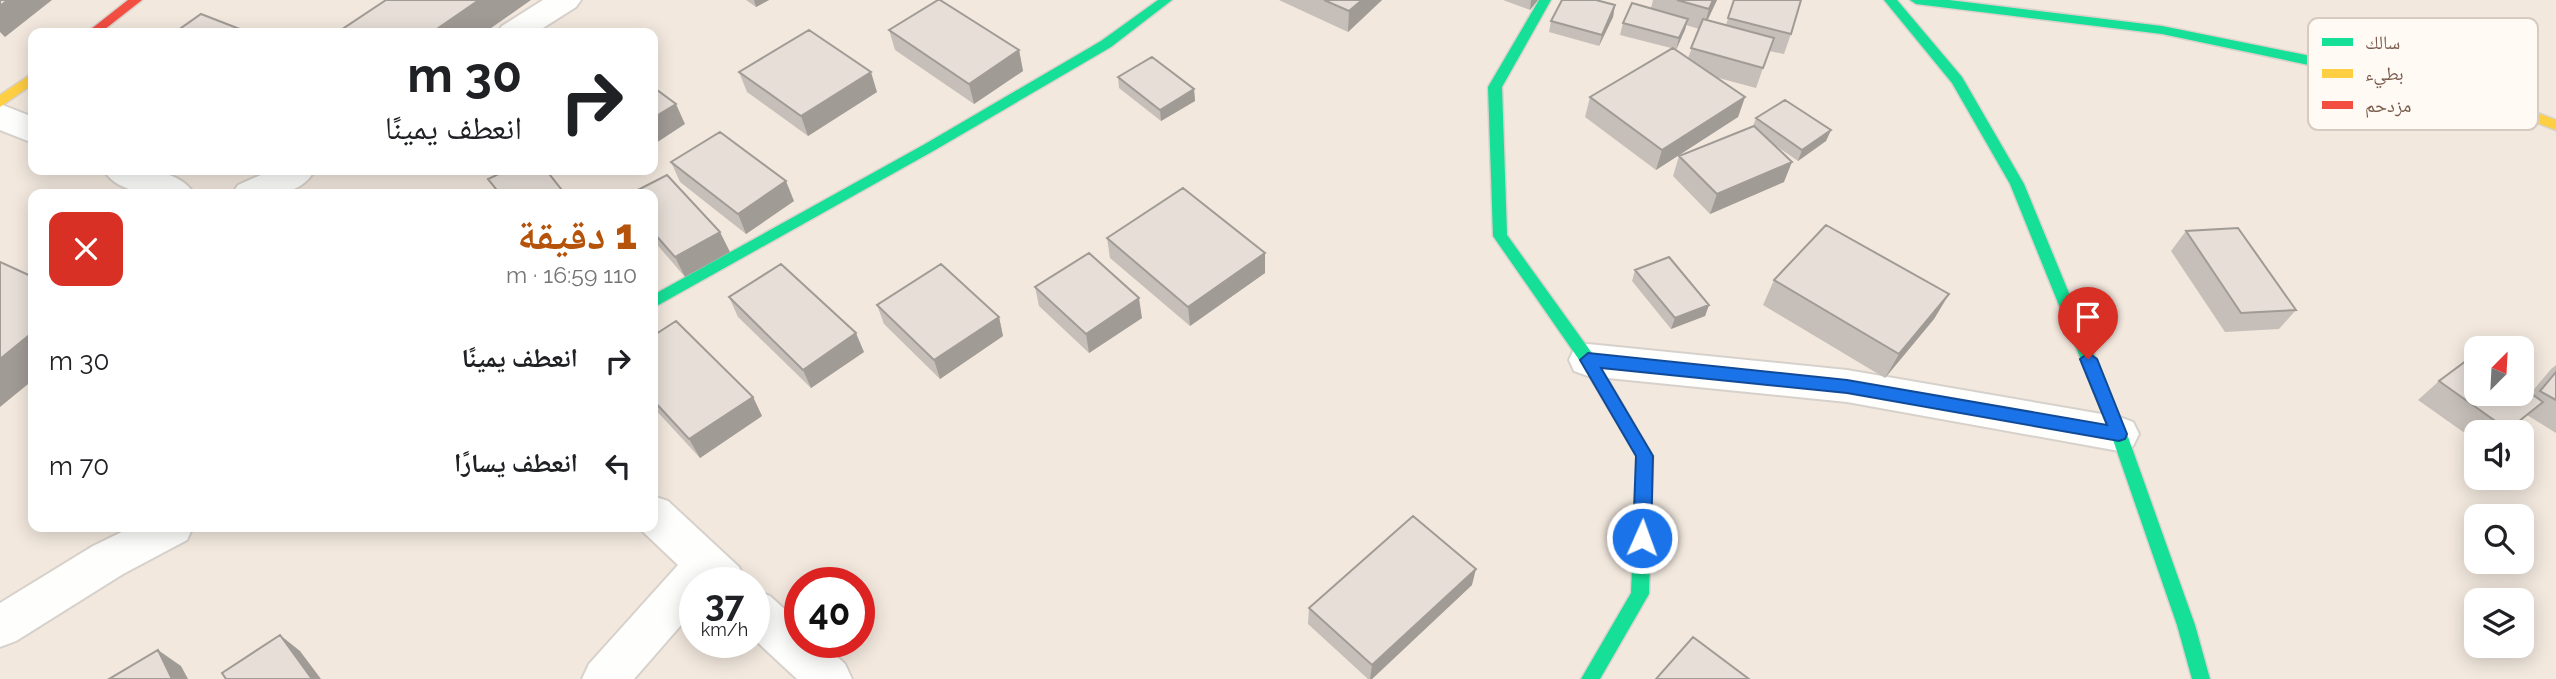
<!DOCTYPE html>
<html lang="ar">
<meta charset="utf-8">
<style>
body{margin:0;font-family:Raleway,"Noto Naskh Arabic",sans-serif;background:#f2f2f2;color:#202124;direction:rtl;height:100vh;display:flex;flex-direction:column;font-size:26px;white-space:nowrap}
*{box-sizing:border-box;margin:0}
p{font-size:23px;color:#757577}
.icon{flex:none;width:38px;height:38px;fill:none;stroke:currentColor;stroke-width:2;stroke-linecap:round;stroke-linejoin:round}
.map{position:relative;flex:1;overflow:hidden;direction:ltr}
.side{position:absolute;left:28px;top:189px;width:630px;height:343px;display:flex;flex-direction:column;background:#fff;border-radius:14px;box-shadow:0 4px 18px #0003;direction:rtl}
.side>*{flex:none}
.guide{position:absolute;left:28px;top:28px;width:630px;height:147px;border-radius:14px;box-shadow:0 4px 18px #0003;direction:rtl;background:#fff;color:#202124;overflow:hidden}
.needle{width:46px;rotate:24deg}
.tools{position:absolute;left:2464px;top:336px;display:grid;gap:14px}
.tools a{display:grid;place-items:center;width:70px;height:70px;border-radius:14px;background:#fff;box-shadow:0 4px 18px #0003;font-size:35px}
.speed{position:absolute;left:679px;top:567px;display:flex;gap:14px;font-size:35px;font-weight:700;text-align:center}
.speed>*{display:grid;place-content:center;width:91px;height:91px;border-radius:50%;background:#fff;box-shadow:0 4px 18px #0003;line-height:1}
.speed small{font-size:18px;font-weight:400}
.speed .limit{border:10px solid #d22;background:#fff;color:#111}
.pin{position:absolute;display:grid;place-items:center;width:60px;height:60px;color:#fff;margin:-72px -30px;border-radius:50% 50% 50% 0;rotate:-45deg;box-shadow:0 0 7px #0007}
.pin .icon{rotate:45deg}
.me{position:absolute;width:77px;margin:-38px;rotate:2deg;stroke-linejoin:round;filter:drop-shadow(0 0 5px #0008)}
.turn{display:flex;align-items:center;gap:24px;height:147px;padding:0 21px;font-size:32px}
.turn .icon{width:91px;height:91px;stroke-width:2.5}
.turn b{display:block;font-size:49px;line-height:60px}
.round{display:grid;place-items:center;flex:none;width:74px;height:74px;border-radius:14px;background:#f2f2f2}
.head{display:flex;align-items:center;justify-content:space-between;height:119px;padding:0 21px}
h1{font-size:42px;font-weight:800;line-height:52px;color:#b45309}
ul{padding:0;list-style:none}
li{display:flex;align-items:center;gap:21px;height:105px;padding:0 21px}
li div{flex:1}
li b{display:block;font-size:26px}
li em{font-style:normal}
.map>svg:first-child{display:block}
</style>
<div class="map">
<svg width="2556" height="679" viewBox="0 0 2556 679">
<rect width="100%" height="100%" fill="#f9f5f0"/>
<path fill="#f2e8de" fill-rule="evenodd" d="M0 0H2556V679H0ZM33 33H653V170H33ZM33 194H653V527H33ZM2476 348H2522V394H2476ZM2476 432H2522V478H2476ZM2476 516H2522V562H2476ZM695 583H754V642H695ZM800 583H859V642H800ZM2476 600H2522V646H2476Z"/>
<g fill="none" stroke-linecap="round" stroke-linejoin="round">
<defs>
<path id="street" d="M543 0H581L576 7 535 33H497L502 26Z
M0 104 33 117V143L0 130Z
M104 170C132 170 177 165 194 194 167 195 118 197 104 170Z
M272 170H315C298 200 263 194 232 194L238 185Z
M1588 344 1847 370 2119 417 2133 422 2139 434 2133 446 2119 451 1847 402 1588 376 1574 371 1569 360 1574 349Z
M653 496 668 501 739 567 746 581 695 583V609L634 679H582L589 664 678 565 638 527H653Z
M132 527H193L187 540 123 574 16 641 0 647V603L93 546Z
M754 590 770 596 800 623V642H821L845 664 852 679H797L754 639Z"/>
<path id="fast" d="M1158 0H1172L1111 47 935 150 653 308V295L925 144 1101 41Z
M1539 0H1551L1502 87 1507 235 1594 356 1653 456 1649 594 1600 679H1581L1631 593 1637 457 1582 364 1493 236 1488 87Z
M1884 0H1897L1962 77 2024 184 2127 434 2195 625 2210 679H2192L2177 625 2111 434 2010 184 1952 83Z
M1910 0H1949L2162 26 2394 73 2401 78 2394 83 2162 34 1916 4Z"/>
<path id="slow" d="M33 73V84L0 107V95Z
M2394 73 2503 100 2556 120V130L2495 107 2389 81 2387 78Z"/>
<path id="jam" d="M128 0H142L100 33H86Z"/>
</defs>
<use href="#street" stroke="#d7d1cb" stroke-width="4"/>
<use href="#fast" stroke="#d9d2cb" stroke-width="3"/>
<use href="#slow" stroke="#d9d2cb" stroke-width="3"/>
<use href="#jam" stroke="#d9d2cb" stroke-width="3"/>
<use href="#street" fill="#fefefd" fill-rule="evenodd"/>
<use href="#fast" fill="#16e098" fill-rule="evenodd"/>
<use href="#slow" fill="#ffcf43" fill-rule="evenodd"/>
<use href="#jam" fill="#f24e42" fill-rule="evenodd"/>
</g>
<path fill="#c6bfb9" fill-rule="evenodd" d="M746 0H769L756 7Z
M1279 0H1382L1348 32Z
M1503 0H1538L1530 10Z
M1653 0H1717L1707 20 1726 25 1734 0 1791 34 1784 54 1769 51 1756 88 1715 77 1745 97 1738 117 1656 170 1585 117 1590 97 1671 48 1620 35 1623 23 1651 8ZM1686 25 1699 29 1688 58 1676 50Z
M1615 5 1613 17 1599 46 1549 32 1551 21Z
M889 30 1019 50 1023 71 974 104 895 50Z
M739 72 877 92 808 136 747 92Z
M1118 77 1194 89 1195 101 1161 121 1119 88Z
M1756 118 1831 130 1826 141 1798 161 1772 143 1784 182 1710 214 1673 176 1679 156 1753 126Z
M671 162 794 201 746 234 680 182Z
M653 194 730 252 685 277 653 240Z
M2186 231 2296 310 2279 329 2225 332 2171 251Z
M1107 238 1265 273 1190 326 1110 258Z
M1635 270 1709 305 1705 316 1671 329 1632 281Z
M1774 280 1949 294 1934 319 1885 378 1763 305Z
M1035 287 1142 318 1089 353 1039 306Z
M729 297 864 352 811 388 738 317Z
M877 305 999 317 1003 336 940 379 884 324Z
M653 336 753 397 762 416 700 458 653 407Z
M2556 365V433L2527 415 2506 432H2476V441L2418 400 2439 381 2531 393 2551 369Z
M1472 585 1372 679H1368L1308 624 1309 608Z"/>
<path fill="#a19b96" d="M8 0H52L5 37 0 32V6Z
M479 0H531L484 33H431Z
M754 0H769L756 7Z
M1362 0H1382L1348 32 1349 11Z
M1531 0H1538L1530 10Z
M1713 0H1717L1703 30 1709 9Z
M1615 5 1613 17 1599 46 1602 35Z
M1688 19 1685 30 1676 50 1679 38Z
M1019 50 1023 71 974 104 969 84Z
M871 72 877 92 808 136 801 116Z
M1194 89 1195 101 1161 121 1160 110Z
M1745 97 1738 117 1656 170 1662 150Z
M676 104 685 124 653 145V118Z
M1831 130 1826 141 1798 161 1802 150Z
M1792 162 1784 182 1710 214 1717 194Z
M786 181 794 201 746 234 738 214Z
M720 232 730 252 685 277 675 257Z
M1265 253V273L1190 326 1188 307Z
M1949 294 1934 319 1885 378 1899 354Z
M1139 298 1142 318 1089 353 1086 334Z
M1709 305 1705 316 1671 329 1675 318Z
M999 317 1003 336 940 379 934 360Z
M33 332V380L0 407V359Z
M856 333 864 352 811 388 803 370Z
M753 397 762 416 700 458 689 439Z
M1476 569 1472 585 1372 679H1370L1372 665Z
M280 635 300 651 321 679H312Z
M158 650 181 666 188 679H172Z"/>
<path fill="#e6ded7" stroke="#a19b96" stroke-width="2" d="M0 0H8L0 6Z
M386 0H479L431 33H340L338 32Z
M938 0H940L1019 50 969 84 889 30Z
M1324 0H1362L1349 11Z
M1562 0H1596L1615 5 1602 35 1551 21Z
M1677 0H1713L1709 9Z
M1734 0H1801L1791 34 1728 18Z
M1632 3 1688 19 1679 38 1623 23Z
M201 14 250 33H174Z
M1703 19 1774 38 1763 68 1691 48Z
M809 30 871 72 801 116 739 72Z
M1673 48 1745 97 1662 150 1590 97Z
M1152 57 1194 89 1160 110 1118 77Z
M653 87 676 104 653 118Z
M1785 100 1831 130 1802 150 1756 118Z
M1754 126 1792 162 1717 194 1679 156Z
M720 132 786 181 738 214 671 162Z
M507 170H546L565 194H500L488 179Z
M667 175 720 232 675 257 653 232V194H630Z
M1183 188 1265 253 1188 307 1107 238Z
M1826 225 1949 294 1899 354 1774 280Z
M2238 228 2296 310 2241 313 2186 231Z
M1089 253 1139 298 1086 334 1035 287Z
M1669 257 1709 305 1675 318 1635 270Z
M0 262 33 277V332L0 359Z
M781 264 856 333 803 370 729 297Z
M941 264 999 317 934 360 877 305Z
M676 321 753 397 689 439 653 400V336Z
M2474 355 2476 356V394H2522V387L2543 402 2508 430 2439 381Z
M2556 372V400L2540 391Z
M1413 516 1476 569 1372 665 1309 608Z
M280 635 312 679H226L222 673Z
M1693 637 1749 679H1656Z
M158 650 172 679H109Z"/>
<path fill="#1a73e8" stroke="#114b97" stroke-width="2" d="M1588 353 1847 380 2107 425 2080 359 2088 353 2097 359 2127 434 2125 439 2119 441 1847 393 1601 368 1653 456 1651 538 1648 544 1642 546 1636 544 1633 538 1636 456 1580 360Z"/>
<rect x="2308" y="18" width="230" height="112" rx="10" fill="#fffaf3" stroke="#d7cbc1" stroke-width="2"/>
<rect x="2322" y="38" width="31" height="8" fill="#16e098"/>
<rect x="2322" y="69" width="31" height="9" fill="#ffcf43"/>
<rect x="2322" y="101" width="31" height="8" fill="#f24e42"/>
<g font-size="19" fill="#7a5c4d">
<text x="2365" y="49">سالك</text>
<text x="2365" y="80">بطيء</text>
<text x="2365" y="112">مزدحم</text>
</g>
</svg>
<div class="tools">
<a><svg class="needle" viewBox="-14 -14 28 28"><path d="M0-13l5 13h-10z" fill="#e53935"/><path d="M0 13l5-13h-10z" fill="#757577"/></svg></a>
<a><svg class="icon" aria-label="sound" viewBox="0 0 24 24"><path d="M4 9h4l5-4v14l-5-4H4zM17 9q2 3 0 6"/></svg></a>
<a><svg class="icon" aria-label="search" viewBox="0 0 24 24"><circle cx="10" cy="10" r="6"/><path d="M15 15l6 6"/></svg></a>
<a><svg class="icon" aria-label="layers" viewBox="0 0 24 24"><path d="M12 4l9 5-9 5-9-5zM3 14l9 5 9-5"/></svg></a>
</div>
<div class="speed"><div>37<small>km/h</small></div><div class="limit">40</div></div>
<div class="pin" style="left:2088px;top:359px;background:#d93025"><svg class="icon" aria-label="arrive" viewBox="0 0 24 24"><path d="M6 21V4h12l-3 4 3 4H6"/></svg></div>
<svg class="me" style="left:1642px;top:538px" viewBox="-20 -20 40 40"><circle r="17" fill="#1a73e8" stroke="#fff" stroke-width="3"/><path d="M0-11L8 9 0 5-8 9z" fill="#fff"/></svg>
<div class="guide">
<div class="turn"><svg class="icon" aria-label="right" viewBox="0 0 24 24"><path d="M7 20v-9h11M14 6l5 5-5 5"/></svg><div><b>30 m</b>انعطف يمينًا</div></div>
</div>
<section class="side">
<div class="head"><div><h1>1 دقيقة</h1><p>110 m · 16:59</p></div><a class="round" style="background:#d93025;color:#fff"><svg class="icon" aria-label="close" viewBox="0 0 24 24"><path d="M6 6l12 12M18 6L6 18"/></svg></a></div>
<ul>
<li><svg class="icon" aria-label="right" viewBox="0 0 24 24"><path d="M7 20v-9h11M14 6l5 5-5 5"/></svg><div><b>انعطف يمينًا</b></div><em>30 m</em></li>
<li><svg class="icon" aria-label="left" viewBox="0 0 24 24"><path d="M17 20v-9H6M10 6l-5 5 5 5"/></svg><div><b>انعطف يسارًا</b></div><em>70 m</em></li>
</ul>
</section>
</div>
